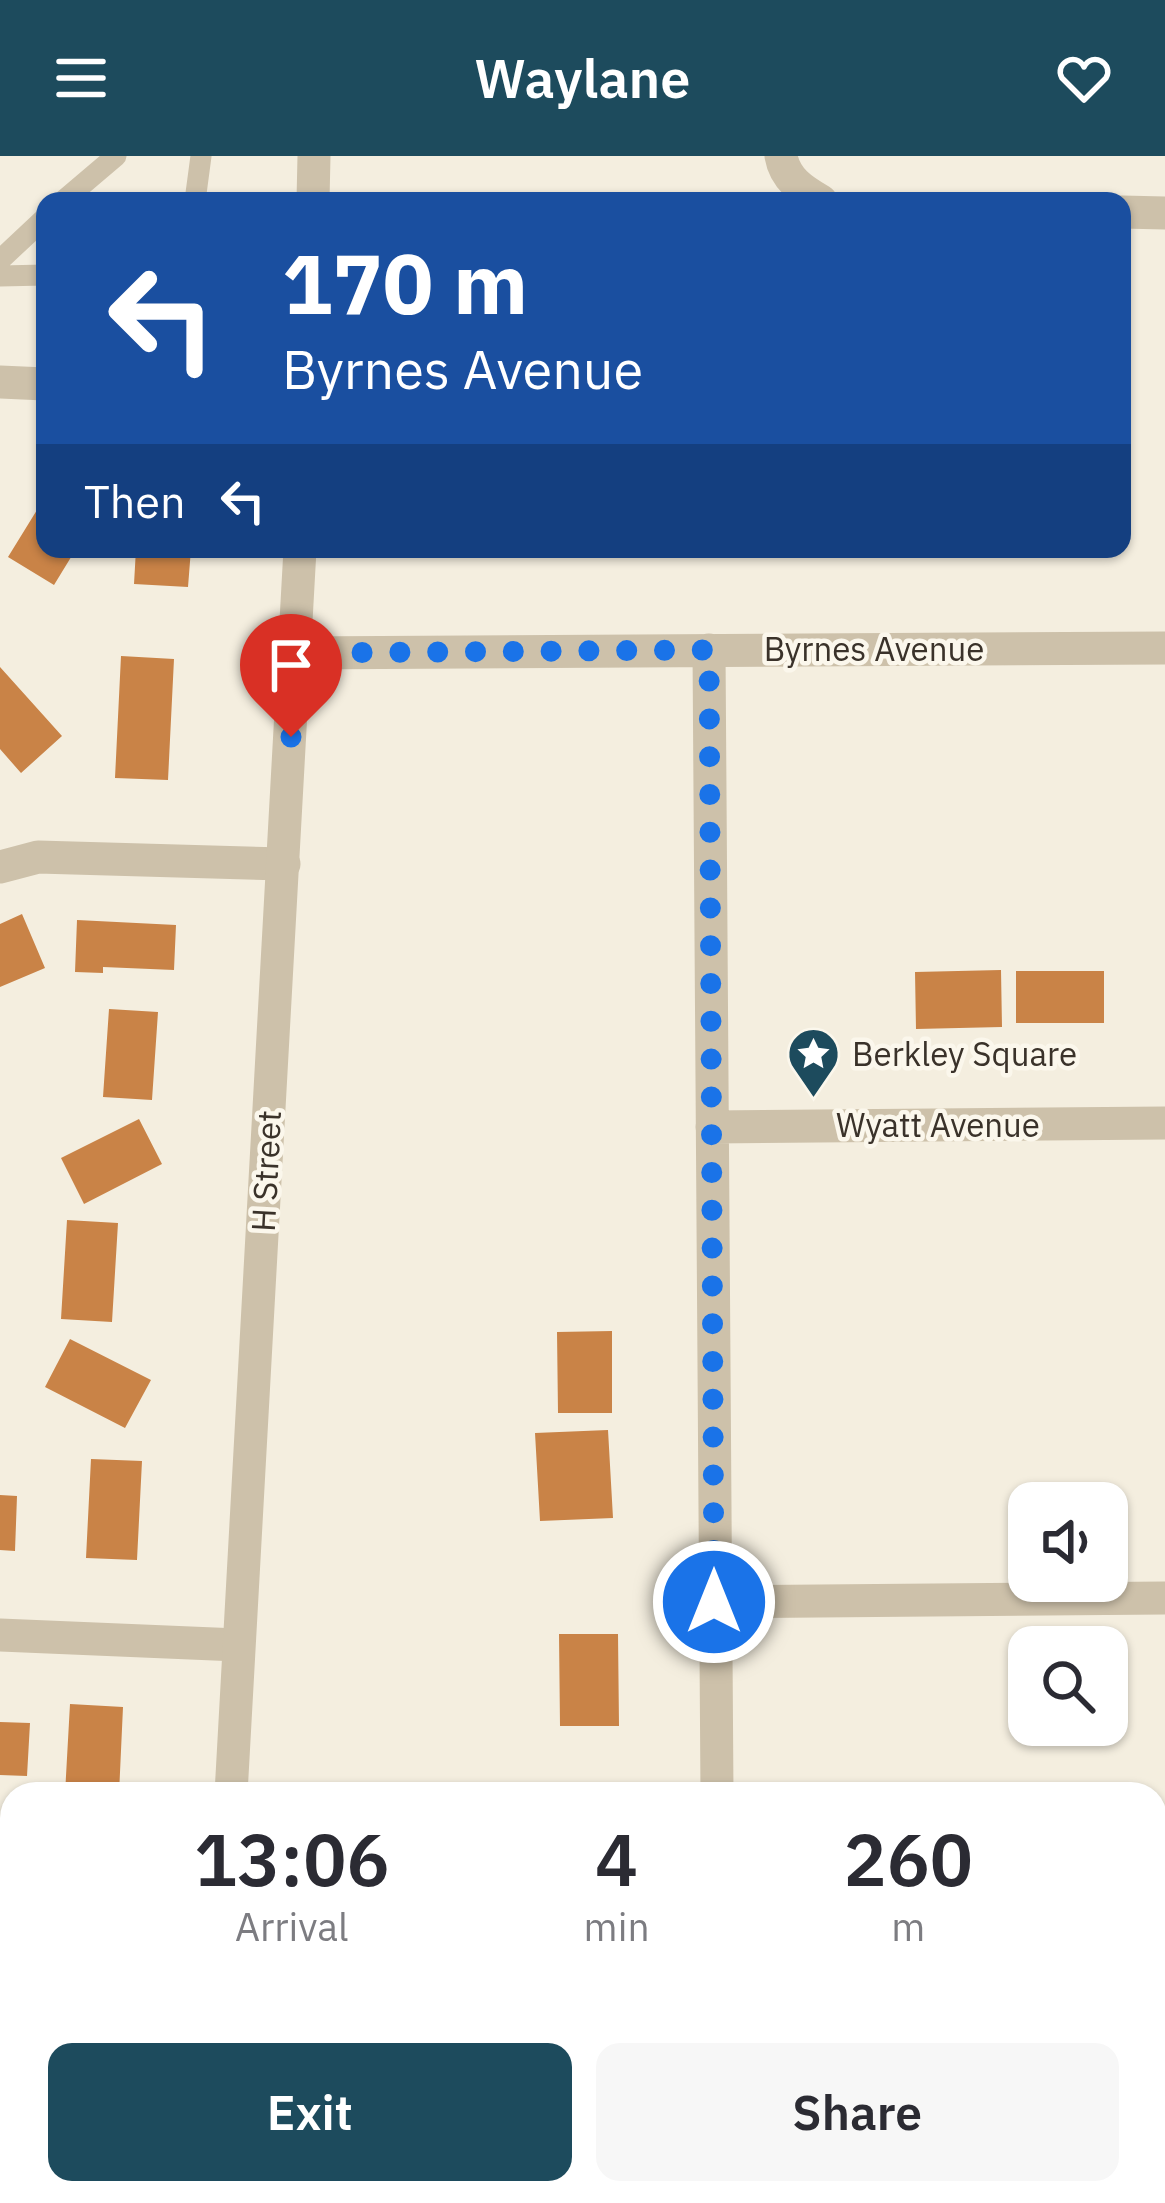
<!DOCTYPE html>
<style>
body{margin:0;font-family:"IBM Plex Sans",sans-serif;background:#f7f7f7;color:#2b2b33;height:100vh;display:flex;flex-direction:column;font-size:45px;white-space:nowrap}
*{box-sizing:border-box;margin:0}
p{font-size:39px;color:#7c7c81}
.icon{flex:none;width:66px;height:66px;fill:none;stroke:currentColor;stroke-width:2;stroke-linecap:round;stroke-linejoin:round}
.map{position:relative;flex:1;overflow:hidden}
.sheet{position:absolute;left:0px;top:1626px;width:1167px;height:423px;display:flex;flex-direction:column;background:#fff;border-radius:36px 36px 0 0;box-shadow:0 3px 9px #0004}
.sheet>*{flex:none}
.guide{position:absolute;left:36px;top:36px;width:1095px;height:366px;border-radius:24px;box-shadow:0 3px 9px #0004;background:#1a4fa0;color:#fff;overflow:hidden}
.fabs{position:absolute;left:1008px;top:1326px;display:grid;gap:24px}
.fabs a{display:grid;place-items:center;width:120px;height:120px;border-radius:24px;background:#fff;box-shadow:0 3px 9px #0004;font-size:60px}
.pin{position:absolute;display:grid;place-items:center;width:102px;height:102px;color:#fff;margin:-123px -51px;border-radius:50% 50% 50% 0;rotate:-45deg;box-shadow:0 0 12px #0007}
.pin .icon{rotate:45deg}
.me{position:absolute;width:132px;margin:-66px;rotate:0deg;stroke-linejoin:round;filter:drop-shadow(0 0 9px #0008)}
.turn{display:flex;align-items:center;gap:42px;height:252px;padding:0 48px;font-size:54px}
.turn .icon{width:156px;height:156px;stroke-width:2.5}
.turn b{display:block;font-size:84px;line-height:102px}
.then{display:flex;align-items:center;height:114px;padding:0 48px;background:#0003;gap:24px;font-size:45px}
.eta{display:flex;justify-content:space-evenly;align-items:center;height:204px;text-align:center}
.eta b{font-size:72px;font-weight:600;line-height:84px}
.cta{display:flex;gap:24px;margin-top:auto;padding:24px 48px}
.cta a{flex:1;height:138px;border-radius:24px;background:#1d4b5d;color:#fff;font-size:48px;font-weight:600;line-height:138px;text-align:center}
.cta a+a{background:#f7f7f7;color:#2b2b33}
header{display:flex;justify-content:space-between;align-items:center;height:156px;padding:0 48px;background:#1d4b5d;color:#fff;font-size:54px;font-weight:600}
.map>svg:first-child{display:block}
</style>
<header><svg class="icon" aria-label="menu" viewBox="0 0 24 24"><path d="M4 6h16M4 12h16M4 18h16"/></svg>Waylane<svg class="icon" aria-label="heart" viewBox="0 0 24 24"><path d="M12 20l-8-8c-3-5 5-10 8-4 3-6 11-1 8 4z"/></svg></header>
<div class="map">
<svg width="1165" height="2047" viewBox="0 0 1165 2047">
<rect width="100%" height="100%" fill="#f4eedf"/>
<path fill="#c98347" d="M45 341V393H76L54 429 8 401Z
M136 393H191L188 431 134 428Z
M121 500 174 503 168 624 115 622Z
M0 511 62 580 21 617 0 593Z
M22 758 45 812 0 831V768Z
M77 764 176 769 174 814 103 811V817L75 816Z
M1001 814 1002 871 916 873 915 816Z
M1016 815H1104V867H1016Z
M109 853 158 856 152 944 103 941Z
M139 963 162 1008 84 1048 61 1002Z
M67 1064 118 1067 112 1166 61 1163Z
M612 1175V1257H558L557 1176Z
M70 1183 151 1224 125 1272 45 1231Z
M608 1274 613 1362 540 1365 535 1277Z
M91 1303 142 1305 137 1404 86 1402Z
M0 1339 17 1340 15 1395 0 1394Z
M559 1478H618L619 1570H560Z
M70 1548 123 1551 119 1638H65Z
M0 1566 30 1567 27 1620 0 1619Z
M0 1760H8L4 1866H0Z
M367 2037H452V2047H367Z
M508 2037H573L581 2047H510L505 2040Z
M731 2037H820V2047H731Z
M837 2037H923V2047H837Z
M939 2037H1028V2047H939Z"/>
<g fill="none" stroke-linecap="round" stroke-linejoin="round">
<path stroke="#cdc1aa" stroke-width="21" d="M63 45 116 0
M195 45 201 0
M0 104 45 62
M0 120 45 119
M0 1740H12
M62 2047 63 2037
M308 2047V2037"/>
<path stroke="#cdc1aa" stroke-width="33" d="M781 0C785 23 802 34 821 45
M1122 56 1165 57
M709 494 717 1638
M295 497 1165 492
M0 711 38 701 284 708
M712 971 1165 967
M714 1446 1165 1442
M0 1479 238 1489
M1155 1916 1165 1915"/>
<path stroke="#cdc1aa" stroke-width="33" d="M313 45 314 0
M0 226 45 228
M231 1638 300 393
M209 2047V2037"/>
</g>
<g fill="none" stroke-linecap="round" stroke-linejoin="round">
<path stroke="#1a73e8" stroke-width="21" stroke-dasharray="0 37.8" d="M291 581 295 497 709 494 714 1446"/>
</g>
<defs>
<symbol id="sight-pin" viewBox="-11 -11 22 30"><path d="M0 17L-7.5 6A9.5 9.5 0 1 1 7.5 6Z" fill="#1d4b5d" stroke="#fbf7ec"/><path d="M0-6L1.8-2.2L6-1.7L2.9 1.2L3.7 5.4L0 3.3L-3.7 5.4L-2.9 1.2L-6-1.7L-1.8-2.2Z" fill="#fff"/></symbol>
</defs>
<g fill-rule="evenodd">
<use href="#sight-pin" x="784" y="868" width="59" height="81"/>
</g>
<g text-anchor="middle" stroke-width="9" stroke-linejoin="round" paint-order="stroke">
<g font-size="33" fill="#3a322a" stroke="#fbf7ec">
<text x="874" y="505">Byrnes Avenue</text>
<text x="938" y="981">Wyatt Avenue</text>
<text transform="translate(266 1015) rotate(-87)" y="12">H Street</text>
</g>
<g font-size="33" fill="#3a322a" stroke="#fbf7ec" text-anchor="start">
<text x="852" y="910">Berkley Square</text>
</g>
</g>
</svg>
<div class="fabs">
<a><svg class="icon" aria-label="sound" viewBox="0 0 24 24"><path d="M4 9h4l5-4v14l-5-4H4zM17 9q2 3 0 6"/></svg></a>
<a><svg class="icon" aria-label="search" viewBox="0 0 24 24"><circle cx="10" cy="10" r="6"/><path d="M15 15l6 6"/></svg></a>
</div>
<div class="pin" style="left:291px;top:581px;background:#d93025"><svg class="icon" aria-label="arrive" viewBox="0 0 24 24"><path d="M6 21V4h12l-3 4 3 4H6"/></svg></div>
<svg class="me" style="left:714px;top:1446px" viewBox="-20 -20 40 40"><circle r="17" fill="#1a73e8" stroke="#fff" stroke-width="3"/><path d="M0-11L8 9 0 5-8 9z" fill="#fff"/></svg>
<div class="guide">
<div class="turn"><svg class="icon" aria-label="left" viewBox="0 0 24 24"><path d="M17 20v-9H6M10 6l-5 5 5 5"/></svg><div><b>170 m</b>Byrnes Avenue</div></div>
<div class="then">Then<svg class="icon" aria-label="left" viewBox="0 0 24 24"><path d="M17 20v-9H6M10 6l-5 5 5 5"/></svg></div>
</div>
<section class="sheet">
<div class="eta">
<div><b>13:06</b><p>Arrival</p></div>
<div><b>4</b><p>min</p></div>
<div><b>260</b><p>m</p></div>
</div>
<div class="cta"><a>Exit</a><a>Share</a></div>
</section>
</div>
